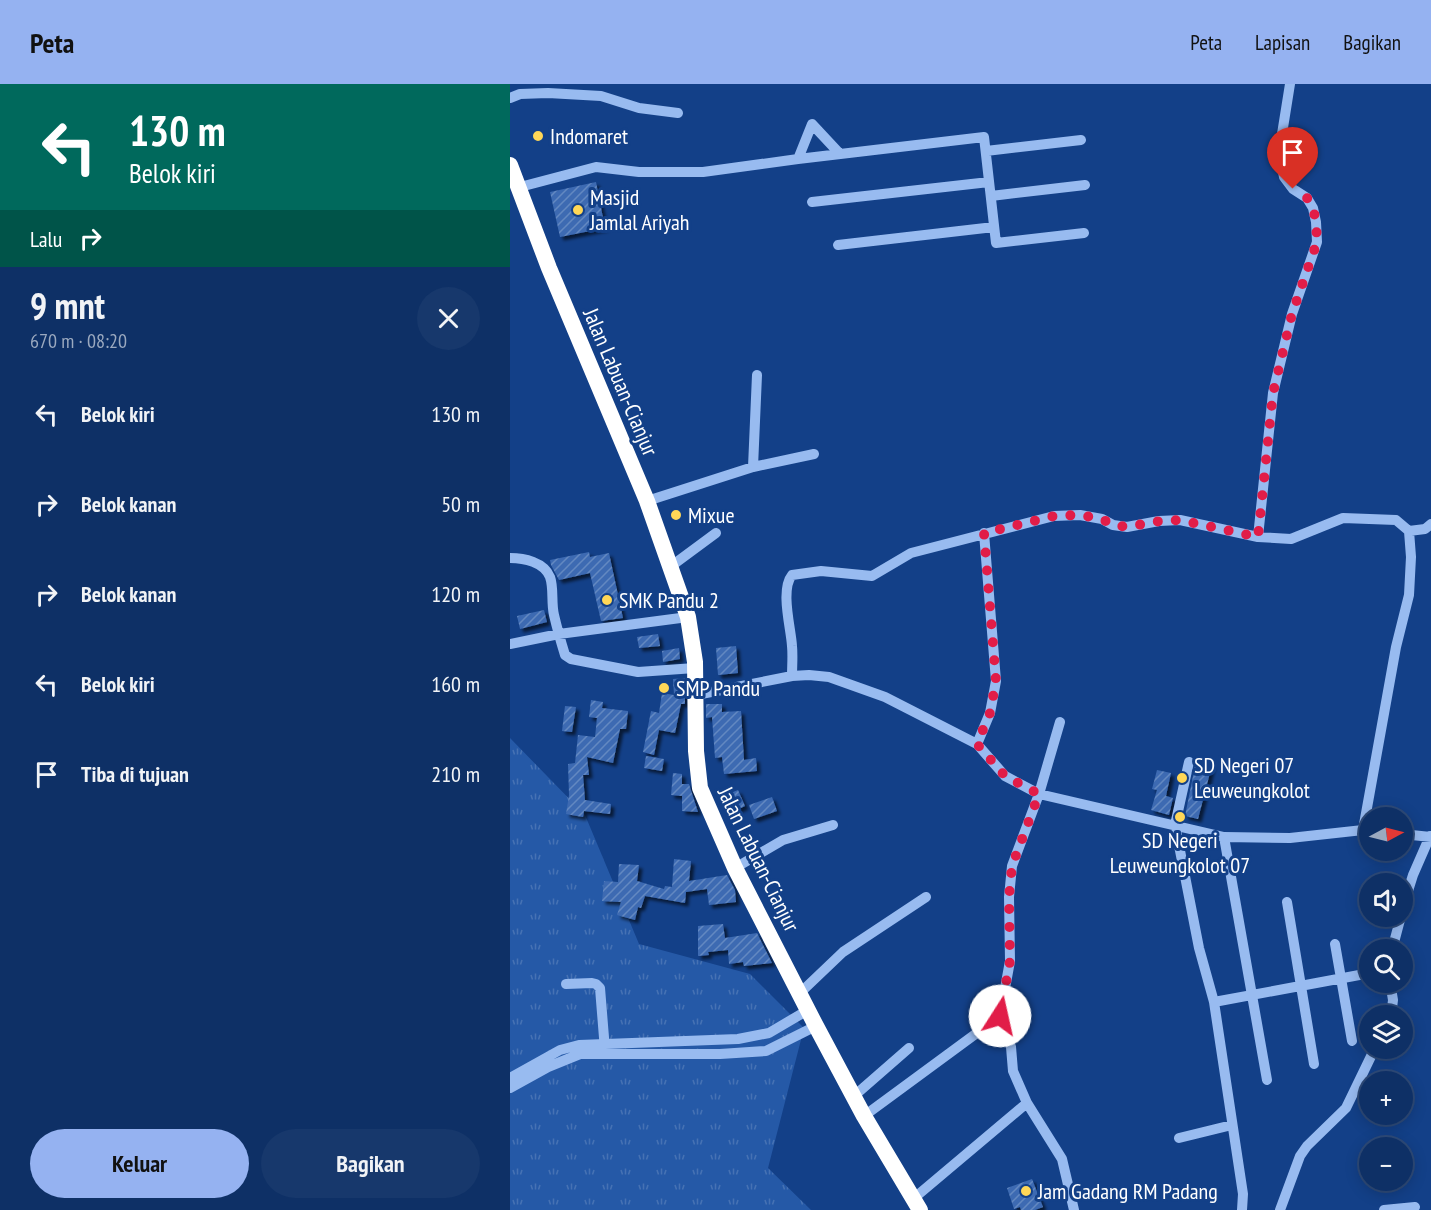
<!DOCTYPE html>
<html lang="id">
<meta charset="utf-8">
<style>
body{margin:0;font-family:"PT Sans Narrow",sans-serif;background:#17386c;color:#f1f3f6;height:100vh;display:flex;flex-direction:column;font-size:22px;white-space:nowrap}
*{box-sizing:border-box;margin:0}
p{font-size:20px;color:#9ba9bf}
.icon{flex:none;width:33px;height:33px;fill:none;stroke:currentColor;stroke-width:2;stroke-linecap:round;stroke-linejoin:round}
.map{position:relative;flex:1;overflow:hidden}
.panel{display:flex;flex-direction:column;background:#0e3066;width:510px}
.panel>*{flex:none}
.banner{background:#00695c;color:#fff;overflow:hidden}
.needle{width:39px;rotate:83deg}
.tools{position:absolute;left:849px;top:723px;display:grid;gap:12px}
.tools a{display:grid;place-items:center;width:54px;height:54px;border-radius:50%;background:#0e3066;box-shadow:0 3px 15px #0003,0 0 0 2px #2e4b7a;font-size:30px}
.pin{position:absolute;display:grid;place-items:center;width:51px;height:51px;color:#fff;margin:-62px -26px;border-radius:50% 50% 50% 0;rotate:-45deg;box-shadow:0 0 6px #0007}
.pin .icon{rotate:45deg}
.me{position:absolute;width:66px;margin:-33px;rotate:10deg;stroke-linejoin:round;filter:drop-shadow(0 0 4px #0008)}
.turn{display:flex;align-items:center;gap:21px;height:126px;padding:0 30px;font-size:27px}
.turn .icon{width:78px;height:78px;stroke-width:2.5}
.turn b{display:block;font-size:42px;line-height:51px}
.then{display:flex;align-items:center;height:57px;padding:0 30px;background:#0003;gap:12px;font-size:22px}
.round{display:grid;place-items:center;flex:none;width:63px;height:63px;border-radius:32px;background:#17386c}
.summary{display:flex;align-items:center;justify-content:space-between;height:102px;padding:0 30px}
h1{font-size:36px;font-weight:600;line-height:45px}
.button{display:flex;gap:12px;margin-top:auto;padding:12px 30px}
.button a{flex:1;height:69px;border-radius:36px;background:#95b2f1;color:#111;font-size:24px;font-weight:600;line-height:69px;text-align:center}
.button a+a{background:#17386c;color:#f1f3f6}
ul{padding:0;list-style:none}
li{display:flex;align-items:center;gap:18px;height:90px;padding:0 30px}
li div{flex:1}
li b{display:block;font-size:22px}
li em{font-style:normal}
header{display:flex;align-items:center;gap:36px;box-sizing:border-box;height:84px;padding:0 30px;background:#95b2f1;color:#111}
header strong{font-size:28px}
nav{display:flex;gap:33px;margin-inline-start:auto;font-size:21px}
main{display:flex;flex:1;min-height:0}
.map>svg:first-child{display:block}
</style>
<header>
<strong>Peta</strong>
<nav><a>Peta</a><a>Lapisan</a><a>Bagikan</a></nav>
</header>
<main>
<section class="panel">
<div class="banner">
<div class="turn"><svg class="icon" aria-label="left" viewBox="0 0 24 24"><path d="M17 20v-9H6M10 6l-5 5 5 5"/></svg><div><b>130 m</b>Belok kiri</div></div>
<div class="then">Lalu<svg class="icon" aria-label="right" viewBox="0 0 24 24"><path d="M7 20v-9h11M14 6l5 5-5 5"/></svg></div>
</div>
<div class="summary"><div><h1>9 mnt</h1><p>670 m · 08:20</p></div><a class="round"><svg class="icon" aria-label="close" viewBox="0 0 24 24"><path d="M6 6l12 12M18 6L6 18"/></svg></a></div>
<ul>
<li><svg class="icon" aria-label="left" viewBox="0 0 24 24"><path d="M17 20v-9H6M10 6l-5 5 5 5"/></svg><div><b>Belok kiri</b></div><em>130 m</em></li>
<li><svg class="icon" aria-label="right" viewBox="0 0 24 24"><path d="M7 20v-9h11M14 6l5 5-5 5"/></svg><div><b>Belok kanan</b></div><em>50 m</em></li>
<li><svg class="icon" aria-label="right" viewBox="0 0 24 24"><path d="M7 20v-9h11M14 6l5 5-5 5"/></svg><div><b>Belok kanan</b></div><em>120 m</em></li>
<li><svg class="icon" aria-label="left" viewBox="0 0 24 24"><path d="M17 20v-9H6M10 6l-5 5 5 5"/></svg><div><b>Belok kiri</b></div><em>160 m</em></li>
<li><svg class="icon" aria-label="arrive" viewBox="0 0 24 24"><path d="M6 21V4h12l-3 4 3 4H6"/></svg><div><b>Tiba di tujuan</b></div><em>210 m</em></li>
</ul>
<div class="button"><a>Keluar</a><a>Bagikan</a></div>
</section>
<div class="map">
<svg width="921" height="1126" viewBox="0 0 921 1126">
<defs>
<pattern id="grass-tufts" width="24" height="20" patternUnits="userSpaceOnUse" patternTransform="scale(1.5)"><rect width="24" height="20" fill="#2559a7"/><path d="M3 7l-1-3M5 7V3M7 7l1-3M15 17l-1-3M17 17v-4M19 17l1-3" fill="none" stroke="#4672b4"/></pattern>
<pattern id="building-hatch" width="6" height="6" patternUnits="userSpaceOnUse" patternTransform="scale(1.5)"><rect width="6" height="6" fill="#3c6ab2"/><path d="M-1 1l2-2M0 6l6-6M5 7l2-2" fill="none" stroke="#6388c1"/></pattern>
<filter id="shadow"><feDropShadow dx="3.5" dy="3.5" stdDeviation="1.5" flood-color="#0009"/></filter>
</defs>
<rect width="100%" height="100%" fill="#134088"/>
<path fill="url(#grass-tufts)" d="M0 654 75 731 129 860 240 890 294 944 258 1084 301 1126H0Z"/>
<path fill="url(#building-hatch)" filter="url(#shadow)" d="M86 98 95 144 50 153 40 108Z
M79 468 80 473 99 469 113 534 91 537 80 489 49 496 41 481 40 476Z
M34 526 37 538 10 545 7 532Z
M148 550 150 562 129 564 127 553Z
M226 562 228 589 208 591 206 564Z
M169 564 170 575 153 578 152 567Z
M175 594V620H171L165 649 149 646 144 671 133 668 141 627 149 629 152 609 164 611 163 595Z
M81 616 93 618 92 624 118 627 116 645H110L103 679 77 673 79 691H73L75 716 101 720 100 730 74 727 73 733 56 730 59 711 58 680 65 679 68 651 85 653 87 634 79 633Z
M196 620H212V628L231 627 234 676 246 674 247 687 214 690 212 673 205 674 202 633 196 634Z
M55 622 66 623 62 648 52 647Z
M136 672 154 675 152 687 134 684Z
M686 677 702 681 688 735 675 732Z
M647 686 661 689 656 712 663 714 659 731 641 726 647 706 642 705Z
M163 689 172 690V700H179L188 728 172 727V712L161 711Z
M228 706 235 722 225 727 218 710Z
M262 713 267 727 244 735 239 721Z
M164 775 181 777 179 797 217 791 225 806 226 818 199 821 197 805 176 808 175 819 135 812 131 824 128 823 125 836 107 831 111 818 92 817 94 797 108 798 109 780 129 781 127 797 154 805 155 802 162 803Z
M213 840 215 854 247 849 262 879 234 882 233 878 219 880 218 866 198 868 199 871 188 872V842Z
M522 1095 533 1123 525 1126H511L510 1123 504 1125 497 1104Z"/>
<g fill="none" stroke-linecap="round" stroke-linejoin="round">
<path stroke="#98bbf0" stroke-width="10" d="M0 14 10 10 38 9 91 12 129 24 168 29
M476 67 571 56
M288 75 302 40 330 70
M10 103 86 83 129 88H193L288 75 474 53 486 159 574 149
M481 112 575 101
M302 118 479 98
M328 161 484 143
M243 383 247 291
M137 417 243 383 304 370
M899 447 915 445 921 440
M748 453 763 309 782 230 807 158 806 138 803 124 797 114 783 105 774 93 771 77 772 50 780 0
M0 474C14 474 34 478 40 493 44 504 41 519 44 531 47 544 51 558 55 571L61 575 128 588 185 584
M160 483 206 449
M0 560 49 550 178 533
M282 592C282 582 283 572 282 562 281 544 270 506 282 491L311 487 362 492 401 469 544 432 570 431 592 435 603 441 617 443 649 437 670 436 748 453 781 455 833 434 886 436 899 447 901 473 899 511 886 563 853 746 860 747
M186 611 282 592 299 591 319 593 375 613 467 660 495 692 529 710 714 753 780 754 853 746
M550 638 529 710 502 782 499 813 500 877 490 932 501 963 503 987 517 1019 552 1075 564 1126
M467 660 480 629 486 597 474 449
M679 678 665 741 689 864 704 918 733 1110 732 1126
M892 750 921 753
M714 753 757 996
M225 784 273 756 323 741
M777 818 804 980
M892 826 903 791 920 752
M825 860 842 957
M882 866 891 832
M880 898 883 916 881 932
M56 900 82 899 86 900 90 904 95 966
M290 909 333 868 416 813
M704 918 860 889
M0 994 50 966 69 961 228 955 259 949 298 926
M0 1004 38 983 70 970H210L256 967 306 942
M344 1012 399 964
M354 1032 490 932
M669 1054 722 1041
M403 1115 517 1019
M770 1126 790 1072 797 1062 836 1024 865 964
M874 1126 905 1123"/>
<path stroke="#fff" stroke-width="16" d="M0 81 39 184 137 417 178 533 185 578 186 667 190 704 225 784 306 942 354 1032 410 1126"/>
</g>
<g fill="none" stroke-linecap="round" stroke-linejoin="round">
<path stroke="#e11d48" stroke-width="10" stroke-dasharray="0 18" d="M490 932 500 877 499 813 502 782 529 710 495 692 467 660 480 629 486 597 474 449 544 432 570 431 592 435 603 441 617 443 650 437 670 436 748 453 763 309 782 230 807 158 806 138 803 124 797 114 783 105"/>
</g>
<g fill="#ffd757" stroke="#134088" stroke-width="2">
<circle cx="28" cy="52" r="6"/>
<circle cx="68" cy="126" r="6"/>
<circle cx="166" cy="431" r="6"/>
<circle cx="97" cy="516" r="6"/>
<circle cx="154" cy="604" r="6"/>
<circle cx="672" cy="694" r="6"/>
<circle cx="670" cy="733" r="6"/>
<circle cx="516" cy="1107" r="6"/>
</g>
<g text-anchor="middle" stroke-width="6" stroke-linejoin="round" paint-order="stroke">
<g font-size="22" fill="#fff" stroke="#134088" text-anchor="start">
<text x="40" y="60">Indomaret</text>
<text x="80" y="121">Masjid<tspan x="80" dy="25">Jamlal Ariyah</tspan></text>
<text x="178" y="439">Mixue</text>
<text x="109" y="524">SMK Pandu 2</text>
<text x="166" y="612">SMP Pandu</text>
<text x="684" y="689">SD Negeri 07<tspan x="684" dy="25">Leuweungkolot</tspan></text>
<text x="670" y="764" text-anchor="middle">SD Negeri<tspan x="670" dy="25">Leuweungkolot 07</tspan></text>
<text x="528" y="1115">Jam Gadang RM Padang</text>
</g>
<g font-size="22" fill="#fff" stroke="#134088">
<text transform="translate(111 298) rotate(67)" y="8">Jalan Labuan-Cianjur</text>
<text transform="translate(249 775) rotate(64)" y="8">Jalan Labuan-Cianjur</text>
</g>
</g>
</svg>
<div class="tools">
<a><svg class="needle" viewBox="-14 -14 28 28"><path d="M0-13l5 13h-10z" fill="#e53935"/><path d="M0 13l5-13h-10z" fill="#9ba9bf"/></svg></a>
<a><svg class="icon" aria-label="sound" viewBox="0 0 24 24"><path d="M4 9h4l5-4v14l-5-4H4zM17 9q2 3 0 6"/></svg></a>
<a><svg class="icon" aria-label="search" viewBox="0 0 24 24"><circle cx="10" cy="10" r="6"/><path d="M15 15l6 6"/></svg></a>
<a><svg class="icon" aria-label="layers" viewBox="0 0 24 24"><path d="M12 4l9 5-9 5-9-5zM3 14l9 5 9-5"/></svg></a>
<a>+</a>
<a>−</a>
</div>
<div class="pin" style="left:783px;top:105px;background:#d93025"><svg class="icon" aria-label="arrive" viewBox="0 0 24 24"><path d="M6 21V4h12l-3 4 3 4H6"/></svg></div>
<svg class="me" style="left:490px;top:932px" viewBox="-20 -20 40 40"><circle r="19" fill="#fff"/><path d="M0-13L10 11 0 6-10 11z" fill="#e11d48"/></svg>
</div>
</main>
